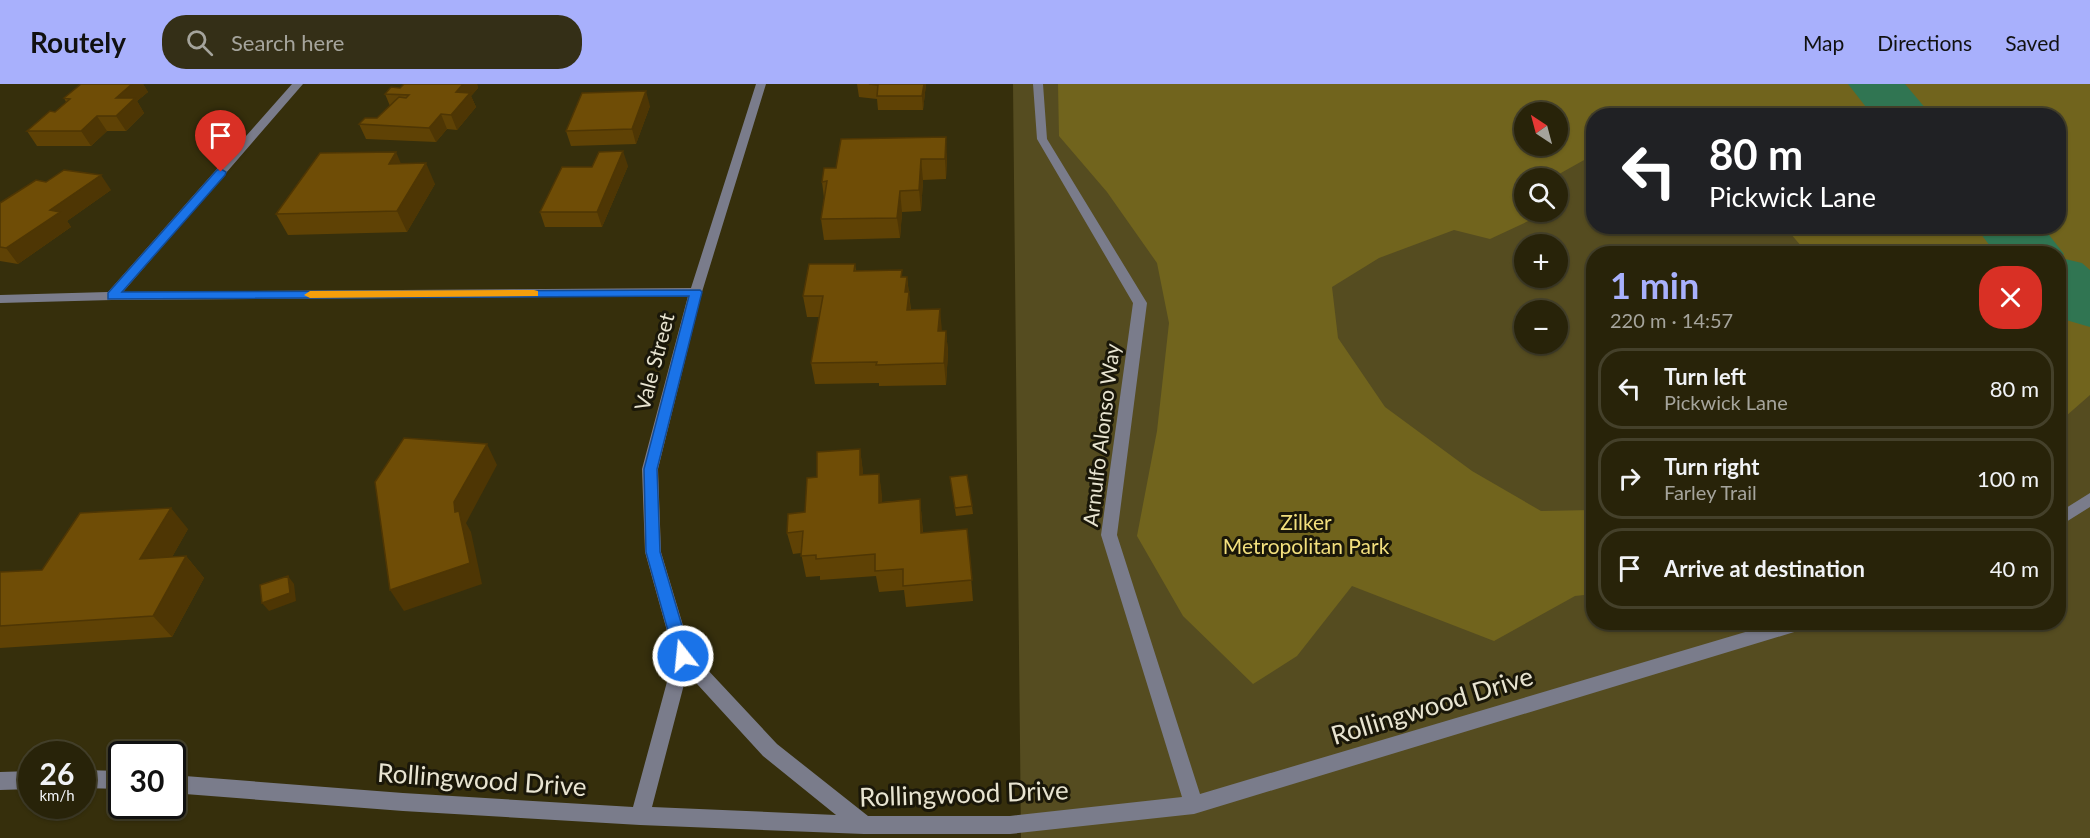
<!DOCTYPE html>
<meta charset="utf-8">
<style>
body{margin:0;font-family:Lato,sans-serif;background:#342f17;color:#f1f3f6;height:100vh;display:flex;flex-direction:column;font-size:22px;white-space:nowrap}
*{box-sizing:border-box;margin:0}
p{font-size:20px;color:#a5a49c}
.icon{flex:none;width:33px;height:33px;fill:none;stroke:currentColor;stroke-width:2;stroke-linecap:round;stroke-linejoin:round}
.map{position:relative;flex:1;overflow:hidden}
.sheet{position:absolute;left:1586px;top:162px;width:480px;height:384px;display:flex;flex-direction:column;background:#282309;border-radius:24px;box-shadow:0 2px 4px #0004,0 0 0 2px #44402a}
.sheet>*{flex:none}
.guide{position:absolute;left:1586px;top:24px;width:480px;height:126px;border-radius:24px;box-shadow:0 2px 4px #0004,0 0 0 2px #44402a;background:#202124;color:#fff;overflow:hidden}
.needle{width:39px;rotate:324deg}
.controls{position:absolute;left:1514px;top:18px;display:grid;gap:12px}
.controls a{display:grid;place-items:center;width:54px;height:54px;border-radius:50%;background:#282309;box-shadow:0 2px 4px #0004,0 0 0 2px #44402a;font-size:30px}
.speed{position:absolute;left:18px;top:657px;display:flex;gap:12px;font-size:30px;font-weight:700;text-align:center}
.speed>*{display:grid;place-content:center;width:78px;height:78px;border-radius:50%;background:#282309;box-shadow:0 2px 4px #0004,0 0 0 2px #44402a;line-height:1}
.speed small{font-size:15px;font-weight:400}
.speed .limit{border:3px solid #111;border-radius:9px;background:#fff;color:#111}
.pin{position:absolute;display:grid;place-items:center;width:51px;height:51px;color:#fff;margin:-62px -26px;border-radius:50% 50% 50% 0;rotate:-45deg;box-shadow:0 0 6px #0007}
.pin .icon{rotate:45deg}
.me{position:absolute;width:66px;margin:-33px;rotate:344deg;stroke-linejoin:round;filter:drop-shadow(0 0 4px #0008)}
.turn{display:flex;align-items:center;gap:21px;height:126px;padding:0 24px;font-size:27px}
.turn .icon{width:78px;height:78px;stroke-width:2.5}
.turn b{display:block;font-size:42px;line-height:51px}
.round{display:grid;place-items:center;flex:none;width:63px;height:63px;border-radius:24px;background:#342f17}
.summary{display:flex;align-items:center;justify-content:space-between;height:102px;padding:0 24px}
h1{font-size:36px;font-weight:700;line-height:45px;color:#a8b0fc}
ul{padding:0;list-style:none}
li{display:flex;align-items:center;gap:18px;height:81px;margin:0 12px 9px;padding:0 12px;border:3px solid #44402a;border-radius:24px}
li div{flex:1}
li b{display:block;font-size:22px}
li em{font-style:normal}
header{display:flex;align-items:center;gap:36px;box-sizing:border-box;height:84px;padding:0 30px;background:#a8b0fc;color:#111}
header strong{font-size:28px}
nav{display:flex;gap:33px;margin-inline-start:auto;font-size:21px}
.search{width:420px;height:54px;background:#342f17;display:flex;align-items:center;gap:15px;box-sizing:border-box;padding:0 21px;border-radius:24px;color:#a5a49c;font-size:22px}
.map>svg:first-child{display:block}
</style>
<header>
<strong>Routely</strong>
<div class="search"><svg class="icon" aria-label="search" viewBox="0 0 24 24"><circle cx="10" cy="10" r="6"/><path d="M15 15l6 6"/></svg>Search here</div>
<nav><a>Map</a><a>Directions</a><a>Saved</a></nav>
</header>
<div class="map">
<svg width="2090" height="754" viewBox="0 0 2090 754">
<rect width="100%" height="100%" fill="#362f0c"/>
<path fill="#554c20" fill-rule="evenodd" d="M1013 0H2090V754H1021ZM1524 28H1557V62H1524ZM1593 32H2058V142H1593ZM1524 94H1557V128H1524ZM1524 160H1557V194H1524ZM1593 170H2058V538H1593ZM1524 226H1557V260H1524Z"/>
<path fill="#71641d" fill-rule="evenodd" d="M1058 0H2090V311L2058 339V170L1807 169 1785 143 2058 142V32H1593V71L1552 94H1524V128H1538L1537 133 1490 155 1454 146 1379 174 1332 203 1338 254 1385 323 1472 387 1541 427 1593 426V510L1575 512 1494 557 1352 502 1297 572 1253 600 1183 532 1137 452 1157 347 1169 239 1157 179 1107 108 1059 52ZM1524 28H1557V62H1524Z"/>
<g fill="none" stroke-linecap="round" stroke-linejoin="round">
<path fill="#307552" fill-rule="evenodd" d="M1848 0H1905L1932 32H1873Z
M1975 142H2042L2064 170 2061 174 2082 179 2090 186V243L2066 236 2058 230V170H1996Z"/>
<path fill="#7a7c8b" fill-rule="evenodd" d="M292 0H303L123 208 691 204 756 0H766L702 208 658 385 661 468 691 568 777 660 868 732H1010L1182 713 1101 451 1133 219 1037 55 1033 0H1043L1047 55 1147 219 1117 451 1200 710 1779 538H1812L1810 543 1804 545 1194 730 1010 750H864L640 741 403 727 172 709V691L403 709 633 723 674 572 645 468 642 385 688 212 112 216 0 219V211L108 208ZM687 589 763 672 836 731 652 723Z
M2090 409V423L2058 443V429Z
M82 686 122 687V705L82 704Z
M32 687V705L0 706V688Z"/>
</g>
<path fill="#5f4205" d="M81 0H143L148 8 137 17 144 29 126 47H107L91 62H37L27 47 55 28 66 18 64 14Z
M404 0H477L478 4 471 12 476 23 457 46 447 45 436 58 366 55 359 40 377 34 390 22 385 10 400 4Z
M857 0H926L923 26H878L877 15 859 13Z
M650 22 636 60 571 62 566 47Z
M947 73 946 95 923 96 921 127 902 128 900 154 824 156 821 135 824 114 822 98 836 84Z
M401 80 435 100 407 148 288 151 276 130Z
M628 82 602 143H545L540 128Z
M111 106 67 137 71 143 18 180 0 177V119Z
M855 180 856 187 907 193 911 226 942 247H946L948 268 946 301 879 302V299L815 300 811 279 819 233H807L803 212Z
M860 365 863 390H879L882 418 920 415 923 449 967 445 973 517 906 523 904 506 879 508 876 492 820 496V492L806 493 801 469 793 470 787 449 805 428 817 393Z
M950 393 972 422 973 430 956 432Z
M188 445 172 473 186 472 204 494 172 553 0 564V488L42 486Z"/>
<path fill="#4e3604" d="M132 0H143L148 8 137 17 144 29 126 47 116 32V14Z
M463 0H477L478 4 471 12 476 23 457 46 451 31 456 8Z
M924 0H926L923 26 922 12Z
M646 7 650 22 636 60 632 45Z
M441 30 447 45 436 58 429 44Z
M97 32 107 47 91 62 81 47Z
M946 53 947 73 946 95 945 75Z
M623 67 628 82 602 143 597 128Z
M396 68 405 89 389 80Z
M921 75 923 96 921 127 919 106Z
M426 79 435 100 407 148 397 127Z
M101 91 111 106 67 137 71 143 18 180 6 164 50 126Z
M900 107 902 128 900 154 897 134Z
M907 193 911 229 910 247 905 208Z
M940 225 942 247 940 269 938 247Z
M946 247 948 268 946 301 944 279Z
M487 360 497 381 466 439 471 448 482 500 404 527 390 506 455 428 454 418Z
M860 365 863 387V412L860 391Z
M879 390 882 411 883 440 879 419Z
M920 415 922 437 924 470 921 449Z
M171 424 188 445 159 496 140 475Z
M186 472 204 494 172 553 153 532Z
M288 492 294 500 296 517 269 527 262 519Z"/>
<path fill="#6f4d06" stroke="#4e3604" stroke-width="1.5" d="M81 0H132L116 14H135L116 32H97L81 47H27L50 27 55 28 70 15 64 14Z
M404 0H463L456 8 470 9 451 31 441 30 429 44 359 40 365 34H377L399 13 406 14 409 11 385 10 391 3 400 4Z
M869 0H924L922 12H877L878 1Z
M646 7 632 45 566 47 582 9Z
M946 53 945 75H921L919 106 900 107 897 134 821 135 827 97 822 98 824 84H836L841 55Z
M623 67 597 128H540L562 83H592L599 68Z
M396 68 389 80 426 79 397 127 276 130 320 69Z
M64 86 101 91 50 126 60 128 6 164 0 163V119L36 96 46 98Z
M809 180H855L854 187 902 186 901 193H907L905 208H909L907 226 940 225 938 247H946L944 279 876 281 877 278 811 279 823 212H803Z
M404 354 487 360 454 418 455 428 459 427 470 479 390 506 375 398Z
M860 365V391L879 390V419L920 415 921 449 967 445 972 496 903 502V485L875 487V470L816 475V471L801 472 803 447 787 449 788 430 805 428 807 394 817 393V368Z
M967 391 972 422 955 424 950 393Z
M171 424 140 475 186 472 153 532 0 542V488L42 486 80 429Z
M288 492 290 509 262 519 260 501Z"/>
<path fill="#1a73e8" stroke="#114b97" stroke-width="1.5" d="M221 85 226 88 225 91 122 208 700 206 702 208 657 385 660 468 691 572 689 576 683 578 677 576 675 572 646 468 644 385 689 212 108 215V209L217 86Z"/>
<path fill="#f59e0b" d="M534 206 538 207V212L310 214 304 211 310 207Z"/>
<g text-anchor="middle" stroke-width="6" stroke-linejoin="round" paint-order="stroke">
<g font-size="21" fill="#e8e4d1" stroke="#1a1709">
<text transform="translate(655 278) rotate(-75)" y="7">Vale Street</text>
<text transform="translate(1102 351) rotate(-83)" y="7">Arnulfo Alonso Way</text>
</g>
<g font-size="21" fill="#f2df7d" stroke="#1a1709">
<text x="1306" y="446">Zilker<tspan x="1306" dy="24">Metropolitan Park</tspan></text>
</g>
<g font-size="26" fill="#e8e4d1" stroke="#1a1709">
<text transform="translate(1432 622) rotate(-17)" y="9">Rollingwood Drive</text>
<text transform="translate(482 696) rotate(4)" y="9">Rollingwood Drive</text>
<text transform="translate(964 710) rotate(-2)" y="9">Rollingwood Drive</text>
</g>
</g>
</svg>
<div class="controls">
<a><svg class="needle" viewBox="-14 -14 28 28"><path d="M0-13l5 13h-10z" fill="#e53935"/><path d="M0 13l5-13h-10z" fill="#a5a49c"/></svg></a>
<a><svg class="icon" aria-label="search" viewBox="0 0 24 24"><circle cx="10" cy="10" r="6"/><path d="M15 15l6 6"/></svg></a>
<a>+</a>
<a>−</a>
</div>
<div class="speed"><div>26<small>km/h</small></div><div class="limit">30</div></div>
<div class="pin" style="left:221px;top:88px;background:#d93025"><svg class="icon" aria-label="arrive" viewBox="0 0 24 24"><path d="M6 21V4h12l-3 4 3 4H6"/></svg></div>
<svg class="me" style="left:683px;top:572px" viewBox="-20 -20 40 40"><circle r="17" fill="#1a73e8" stroke="#fff" stroke-width="3"/><path d="M0-11L8 9 0 5-8 9z" fill="#fff"/></svg>
<div class="guide">
<div class="turn"><svg class="icon" aria-label="left" viewBox="0 0 24 24"><path d="M17 20v-9H6M10 6l-5 5 5 5"/></svg><div><b>80 m</b>Pickwick Lane</div></div>
</div>
<section class="sheet">
<div class="summary"><div><h1>1 min</h1><p>220 m · 14:57</p></div><a class="round" style="background:#d93025;color:#fff"><svg class="icon" aria-label="close" viewBox="0 0 24 24"><path d="M6 6l12 12M18 6L6 18"/></svg></a></div>
<ul>
<li><svg class="icon" aria-label="left" viewBox="0 0 24 24"><path d="M17 20v-9H6M10 6l-5 5 5 5"/></svg><div><b>Turn left</b><p>Pickwick Lane</p></div><em>80 m</em></li>
<li><svg class="icon" aria-label="right" viewBox="0 0 24 24"><path d="M7 20v-9h11M14 6l5 5-5 5"/></svg><div><b>Turn right</b><p>Farley Trail</p></div><em>100 m</em></li>
<li><svg class="icon" aria-label="arrive" viewBox="0 0 24 24"><path d="M6 21V4h12l-3 4 3 4H6"/></svg><div><b>Arrive at destination</b></div><em>40 m</em></li>
</ul>
</section>
</div>
